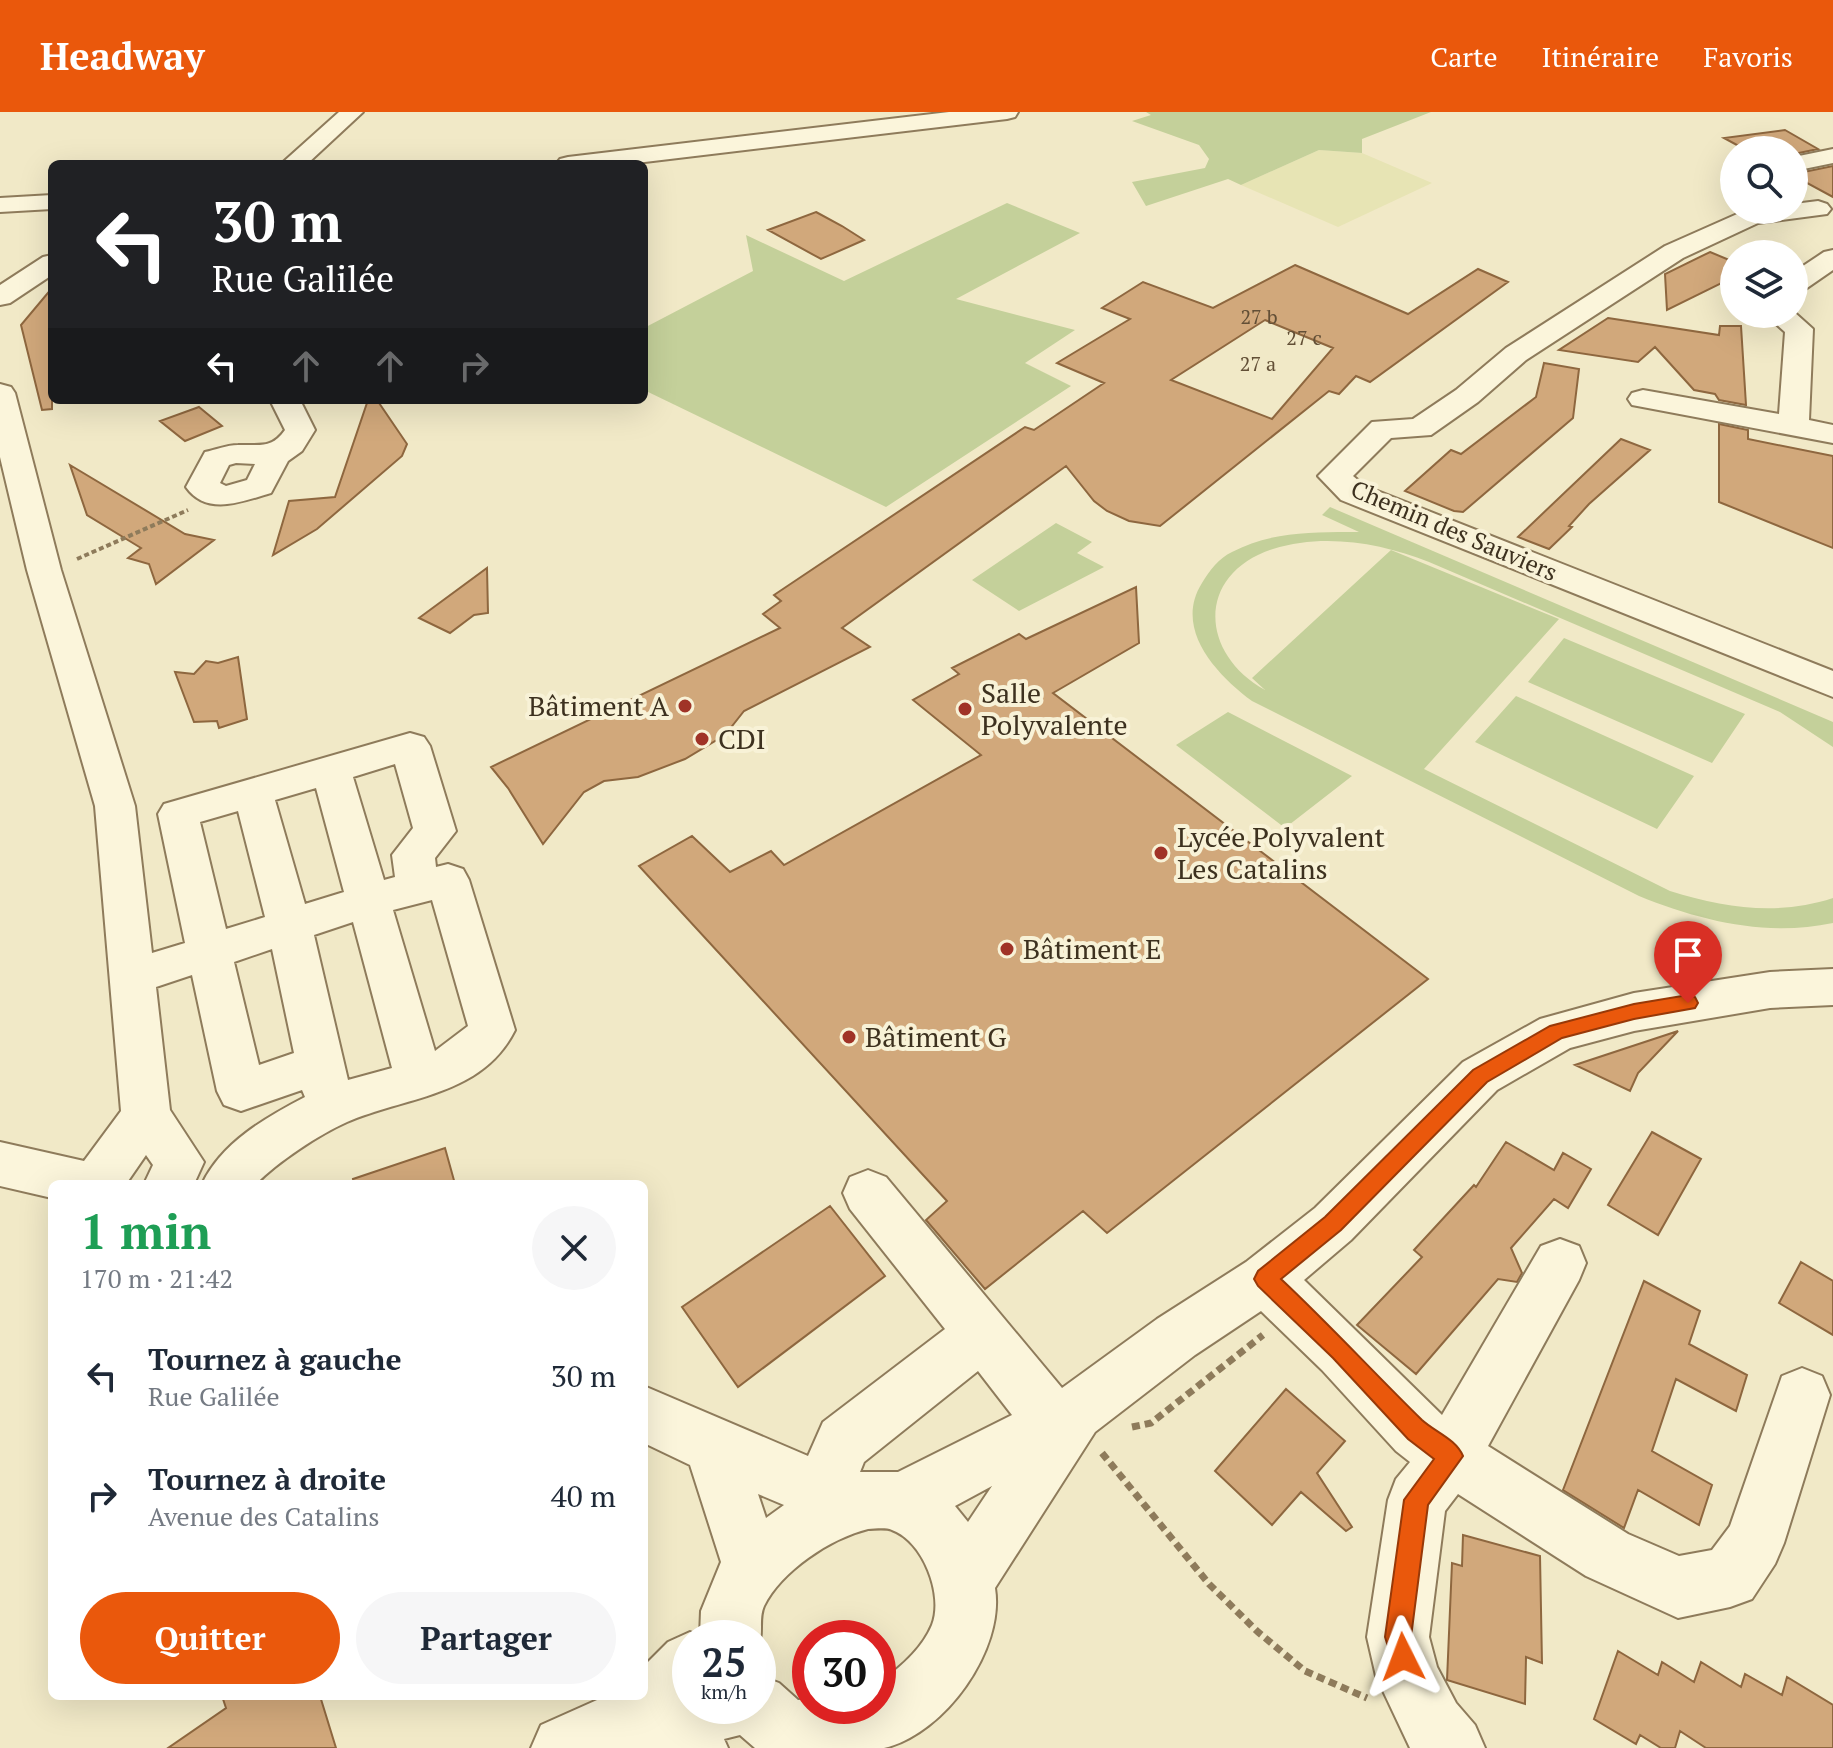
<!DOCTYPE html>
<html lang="fr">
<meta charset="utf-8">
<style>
body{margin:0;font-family:"PT Serif",serif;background:#f6f6f7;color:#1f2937;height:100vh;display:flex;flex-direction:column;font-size:30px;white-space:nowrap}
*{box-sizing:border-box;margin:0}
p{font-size:26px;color:#747a83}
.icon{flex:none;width:44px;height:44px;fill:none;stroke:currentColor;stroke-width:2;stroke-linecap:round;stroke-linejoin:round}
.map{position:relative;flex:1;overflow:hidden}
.panel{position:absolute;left:48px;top:1068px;width:600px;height:520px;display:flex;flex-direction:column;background:#fff;border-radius:12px;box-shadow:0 8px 32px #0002}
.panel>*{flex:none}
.guide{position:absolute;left:48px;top:48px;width:600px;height:244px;border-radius:12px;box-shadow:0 8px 32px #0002;background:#202124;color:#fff;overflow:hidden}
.controls{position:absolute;left:1720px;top:24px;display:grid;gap:16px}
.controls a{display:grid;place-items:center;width:88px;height:88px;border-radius:50%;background:#fff;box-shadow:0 8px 32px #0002;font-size:40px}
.speed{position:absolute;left:672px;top:1508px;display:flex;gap:16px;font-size:40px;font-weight:700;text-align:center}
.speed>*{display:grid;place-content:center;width:104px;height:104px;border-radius:50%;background:#fff;box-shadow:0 8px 32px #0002;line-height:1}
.speed small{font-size:20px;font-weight:400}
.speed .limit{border:12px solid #d22;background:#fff;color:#111}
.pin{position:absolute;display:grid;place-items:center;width:68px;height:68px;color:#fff;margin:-82px -34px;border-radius:50% 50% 50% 0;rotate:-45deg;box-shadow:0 0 8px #0007}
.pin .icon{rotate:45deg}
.me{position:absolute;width:88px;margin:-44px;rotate:357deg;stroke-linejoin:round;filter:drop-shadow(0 0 6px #0008)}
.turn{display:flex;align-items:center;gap:28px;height:168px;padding:0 32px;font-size:36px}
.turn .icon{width:104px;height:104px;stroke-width:2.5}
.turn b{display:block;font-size:56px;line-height:68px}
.lanes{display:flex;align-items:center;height:76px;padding:0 32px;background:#0003;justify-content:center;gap:40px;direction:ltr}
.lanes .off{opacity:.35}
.round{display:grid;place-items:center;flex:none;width:84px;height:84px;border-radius:42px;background:#f6f6f7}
.headline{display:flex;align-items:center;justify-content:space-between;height:136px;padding:0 32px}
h1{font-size:48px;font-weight:800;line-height:60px;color:#1e9e55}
.button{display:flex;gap:16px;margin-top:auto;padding:16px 32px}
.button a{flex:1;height:92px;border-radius:48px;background:#ea580c;color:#fff;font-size:32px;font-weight:800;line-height:92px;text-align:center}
.button a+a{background:#f6f6f7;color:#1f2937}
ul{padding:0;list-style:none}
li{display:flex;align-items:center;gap:24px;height:120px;padding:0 32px}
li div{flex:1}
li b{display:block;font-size:30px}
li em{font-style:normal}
header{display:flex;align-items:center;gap:48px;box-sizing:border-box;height:112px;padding:0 40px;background:#ea580c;color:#fff}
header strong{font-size:38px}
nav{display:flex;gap:44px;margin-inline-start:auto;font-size:28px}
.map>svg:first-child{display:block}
</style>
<header>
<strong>Headway</strong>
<nav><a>Carte</a><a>Itinéraire</a><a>Favoris</a></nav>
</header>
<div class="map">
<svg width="1833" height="1636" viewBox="0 0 1833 1636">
<rect width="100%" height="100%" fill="#f1e9c7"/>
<path fill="#e7e4b4" d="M1319 38 1362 41 1432 71 1338 115 1241 73Z"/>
<path fill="#c4d09a" d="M1146 0H1431L1362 27V41L1319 38 1241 73 1228 67 1146 94 1132 70 1205 56 1209 47 1199 33 1132 9 1151 3Z
M1007 91 1080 121 956 187 1075 218 1025 251 1071 274 886 395 644 278V216L753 159 746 123 844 169Z
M1330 395 1833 610V635L1780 600 1429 450C1381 431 1324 421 1273 437 1196 462 1199 541 1265 578L1252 566 1391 438 1559 507 1424 657 1670 779C1725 796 1778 804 1833 786V811C1766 825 1701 809 1639 784L1252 589C1217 563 1173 517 1202 471 1209 459 1219 446 1232 440 1271 419 1316 420 1359 420L1322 403Z
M1056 411 1092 430 1077 441 1104 455 1019 499 972 468Z
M1564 526 1745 602 1712 651 1528 570Z
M1516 584 1694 664 1657 717 1475 630Z
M1228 600 1352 664 1285 716 1176 633Z"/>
<path fill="#d1a87b" stroke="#8e673f" stroke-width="2" fill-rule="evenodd" d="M1785 18 1818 37 1794 42V38H1746L1724 26Z
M1833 54V85L1794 64V62Z
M816 100 842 114 864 128 821 147 768 118Z
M1710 140 1734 150V165L1667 198 1665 162Z
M1295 153 1408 202 1478 157 1508 170 1370 270 1356 264 1339 282 1329 279 1160 414 1129 409 1107 399 1094 389 1066 354 842 516 870 535 744 599 725 623 685 647 638 665 604 669 584 680 543 732 508 676 491 655 780 516 763 502 781 489 774 483 1025 315 1034 318 1104 271 1057 251 1130 207 1102 196 1143 170 1213 196ZM1265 208 1333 236 1272 307 1171 268Z
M52 176V297L42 298 21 213Z
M1608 206 1719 223 1720 214H1741L1746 293 1719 288 1715 282 1694 278 1655 235 1638 250 1559 238Z
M1544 251 1579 257 1573 306 1463 400 1454 399 1405 379 1451 338 1461 342 1536 285Z
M368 288H377L407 332 402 344 317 417 273 443 289 389 335 385Z
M199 295 222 314 185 329 160 309Z
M1719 312 1748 318V327L1833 344V436L1719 390Z
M1621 327 1650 338 1589 392 1569 414 1572 415 1549 437 1518 425Z
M70 353 185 422 214 428 156 472 149 452 128 446 141 436 87 403Z
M487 456 488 501 474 503 450 521 419 506Z
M1136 475 1139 531 1053 581 1428 867 1107 1121 1083 1099 985 1177 926 1108 947 1089 639 754 692 724 730 760 771 739 784 753 981 643 913 588 959 562 952 556 1019 522 1026 527Z
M238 545 247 607 219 616 217 609 194 610 175 560 194 562 206 549 218 551Z
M1678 919 1638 961 1630 979 1575 953Z
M1652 1020 1701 1047 1658 1123 1608 1093Z
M1506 1030 1554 1058 1563 1041 1591 1057 1568 1096 1554 1087 1511 1136 1522 1161 1517 1170 1498 1167 1416 1262 1357 1213 1422 1145 1414 1138 1474 1073 1476 1075Z
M445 1036 455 1072H354L353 1067Z
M830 1094 885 1164 738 1275 682 1195Z
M1801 1150 1833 1169V1223L1779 1191Z
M1644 1169 1700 1199 1689 1232 1747 1263 1736 1299 1676 1267 1652 1339 1712 1373 1699 1413 1638 1378 1624 1416 1563 1378Z
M1286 1277 1345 1329 1317 1361 1352 1415 1346 1419 1301 1380 1272 1413 1215 1359Z
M1463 1423 1540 1444 1542 1551 1526 1545 1525 1592 1447 1568 1452 1451 1462 1454Z
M1618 1539 1658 1563 1662 1550 1694 1570 1701 1550 1741 1575 1745 1562 1782 1583 1787 1565 1833 1593V1636H1706L1680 1619 1675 1636H1661L1640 1623 1636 1632 1594 1607Z
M222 1584H320L336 1636H168L226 1596Z"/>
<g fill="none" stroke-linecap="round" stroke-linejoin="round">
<defs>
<path id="minor" d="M339 0H363L307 52H281Z
M949 0H1018L1015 5 1007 7 628 52H556L560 47 568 45Z
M1833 37V51L1794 59V45Z
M52 83V97L0 100V86Z
M1818 89 1827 92 1831 97 1827 102 1758 111 1683 146 1526 248 1478 290 1431 323 1391 326 1353 364 1365 374 1833 559V585L1341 388 1318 364 1372 310 1413 307 1456 278 1506 236 1665 134 1744 99 1794 98V92Z
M1833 138V158L1804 178 1794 180V160L1824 140Z
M52 143V163L10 191 0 193V173L43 145Z
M1794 200 1813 217 1809 308 1833 313V331L1632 293 1628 287 1632 281 1643 278 1779 302 1785 220 1765 202Z
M0 272 11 275 15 281 61 458 135 694 152 841 185 831 158 702 164 692 410 621 424 625 430 634 456 719 435 746 436 755 448 752 463 757 469 768 515 918C482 984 408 984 347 1010 320 1022 277 1050 256 1072H202C222 1030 265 1006 305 985L302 978 241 999 224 993 217 979 192 863 156 875 170 998 204 1050 194 1072H144L153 1053 146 1043 126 1072H52V1086L0 1074V1030L84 1049 121 999 95 694 27 458 0 345ZM395 652 413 716 392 743 395 765 384 768 353 665ZM316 676 344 780 305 792 275 688ZM238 699 265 805 226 817 200 710ZM432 788 468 914 435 939 393 798ZM353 810 392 956 348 968 314 823ZM272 837 294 941 259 953 234 850Z
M270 288H300L315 318 302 339 288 349 271 381C243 389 207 405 186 375L205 340C215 338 227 333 238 333 258 332 271 338 285 318ZM236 351 255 352 247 368 226 374 220 371 229 353Z
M1833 857V893L1770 896 1634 919 1570 936 1497 978 1351 1128 1304 1168 1442 1303 1541 1134 1560 1127 1579 1134 1586 1151 1579 1168 1488 1334 1628 1422 1679 1444 1712 1438 1730 1414 1782 1264 1802 1256 1822 1264 1830 1283 1784 1431 1775 1452 1752 1487 1730 1495 1678 1506 1586 1464 1458 1382 1445 1399 1429 1525 1437 1555 1456 1591 1475 1613 1485 1636H1410L1376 1564 1367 1525 1388 1388 1396 1367 1410 1350 1396 1339 1322 1258 1261 1199 1195 1243 1095 1320 995 1476C1005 1537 945 1622 884 1636 873 1636 859 1636 847 1636 817 1636 786 1636 755 1636L740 1623 724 1627 728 1636H531L541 1613 606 1584H644V1554L668 1530 690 1520 700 1524 701 1499 721 1450 690 1353 644 1331V1274L808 1344 823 1310 945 1217 850 1097 843 1081 850 1065 868 1058 886 1065 1062 1276 1157 1207 1246 1150 1315 1096 1463 950 1540 907 1634 881 1770 860ZM978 1259 1012 1303 898 1360H860L864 1350ZM992 1374 968 1410 955 1394ZM758 1382 784 1393 766 1406ZM868 1417C875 1417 885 1415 892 1418 923 1429 944 1483 932 1513 922 1537 899 1557 878 1571V1594H810V1587L798 1588 779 1571 758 1563V1594H690V1526H758V1536C764 1522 758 1507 764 1494 781 1459 831 1426 868 1417Z"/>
</defs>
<use href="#minor" stroke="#8e7b5b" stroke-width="4"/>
<path stroke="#8e7b5b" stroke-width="4" stroke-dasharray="5 3" stroke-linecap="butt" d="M77 447 188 398"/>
<path stroke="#8e7b5b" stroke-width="7" stroke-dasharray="8 5" stroke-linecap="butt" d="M1132 1315 1151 1311 1263 1223
M1102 1341 1209 1472 1258 1520 1305 1559 1367 1586"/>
<use href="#minor" fill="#fbf5db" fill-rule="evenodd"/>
</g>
<path fill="#ea580c" stroke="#983908" stroke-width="2" d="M1688 883 1695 885 1698 891 1695 896 1634 907 1562 926 1487 970 1341 1118 1281 1167C1330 1213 1374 1261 1422 1308 1435 1320 1456 1327 1463 1344L1428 1393 1411 1525 1416 1545 1412 1554 1403 1558 1394 1554 1385 1525 1404 1388 1434 1347 1408 1327 1333 1246 1258 1174 1254 1167 1258 1159 1325 1105 1473 958 1550 914 1634 892Z"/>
<g fill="#a03327" stroke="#f8f2d7" stroke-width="3">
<circle cx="685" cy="594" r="8"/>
<circle cx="965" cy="597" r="8"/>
<circle cx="702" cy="627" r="8"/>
<circle cx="1161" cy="741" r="8"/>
<circle cx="1007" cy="837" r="8"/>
<circle cx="849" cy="925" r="8"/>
</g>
<g text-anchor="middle" stroke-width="8" stroke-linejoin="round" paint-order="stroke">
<g font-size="20" fill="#624f36">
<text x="1259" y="212">27 b</text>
<text x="1304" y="233">27 c</text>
<text x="1258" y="259">27 a</text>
</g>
<g font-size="24" fill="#3d311f" stroke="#f8f2d7">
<text transform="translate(1454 419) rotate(23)" y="8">Chemin des Sauviers</text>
</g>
<g font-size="28" fill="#3d311f" stroke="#f8f2d7" text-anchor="start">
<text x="981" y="591">Salle<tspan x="981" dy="32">Polyvalente</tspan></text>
<text x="669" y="604" text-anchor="end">Bâtiment A</text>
<text x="718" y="637">CDI</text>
<text x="1177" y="735">Lycée Polyvalent<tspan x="1177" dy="32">Les Catalins</tspan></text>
<text x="1023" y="847">Bâtiment E</text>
<text x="865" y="935">Bâtiment G</text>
</g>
</g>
</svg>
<div class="controls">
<a><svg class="icon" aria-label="search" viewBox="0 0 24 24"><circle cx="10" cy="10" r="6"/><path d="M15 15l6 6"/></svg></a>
<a><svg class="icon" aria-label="layers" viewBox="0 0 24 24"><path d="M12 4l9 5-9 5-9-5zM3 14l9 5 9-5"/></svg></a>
</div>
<div class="speed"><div>25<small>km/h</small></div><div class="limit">30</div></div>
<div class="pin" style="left:1688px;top:891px;background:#d93025"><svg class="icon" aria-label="arrive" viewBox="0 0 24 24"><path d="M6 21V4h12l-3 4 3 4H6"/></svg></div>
<svg class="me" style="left:1403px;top:1545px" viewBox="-20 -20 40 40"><path d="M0-17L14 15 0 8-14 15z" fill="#ea580c" stroke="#fff" stroke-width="4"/></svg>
<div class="guide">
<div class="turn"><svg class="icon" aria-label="left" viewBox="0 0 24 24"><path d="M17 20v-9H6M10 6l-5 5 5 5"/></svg><div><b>30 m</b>Rue Galilée</div></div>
<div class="lanes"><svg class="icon" aria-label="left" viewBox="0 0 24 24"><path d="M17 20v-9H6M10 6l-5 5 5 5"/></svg><svg class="icon off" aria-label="ahead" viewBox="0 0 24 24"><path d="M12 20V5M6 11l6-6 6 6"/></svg><svg class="icon off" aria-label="ahead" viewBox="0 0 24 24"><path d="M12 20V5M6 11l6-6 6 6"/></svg><svg class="icon off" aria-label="right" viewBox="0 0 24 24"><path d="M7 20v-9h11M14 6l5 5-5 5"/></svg></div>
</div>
<section class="panel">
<div class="headline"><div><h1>1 min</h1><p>170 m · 21:42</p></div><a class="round"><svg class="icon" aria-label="close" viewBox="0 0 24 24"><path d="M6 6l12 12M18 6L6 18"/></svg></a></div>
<ul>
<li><svg class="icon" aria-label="left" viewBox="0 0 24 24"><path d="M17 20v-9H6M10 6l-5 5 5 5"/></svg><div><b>Tournez à gauche</b><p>Rue Galilée</p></div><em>30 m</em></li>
<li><svg class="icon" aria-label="right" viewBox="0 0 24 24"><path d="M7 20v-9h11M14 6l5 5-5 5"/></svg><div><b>Tournez à droite</b><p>Avenue des Catalins</p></div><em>40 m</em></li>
</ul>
<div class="button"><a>Quitter</a><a>Partager</a></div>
</section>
</div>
